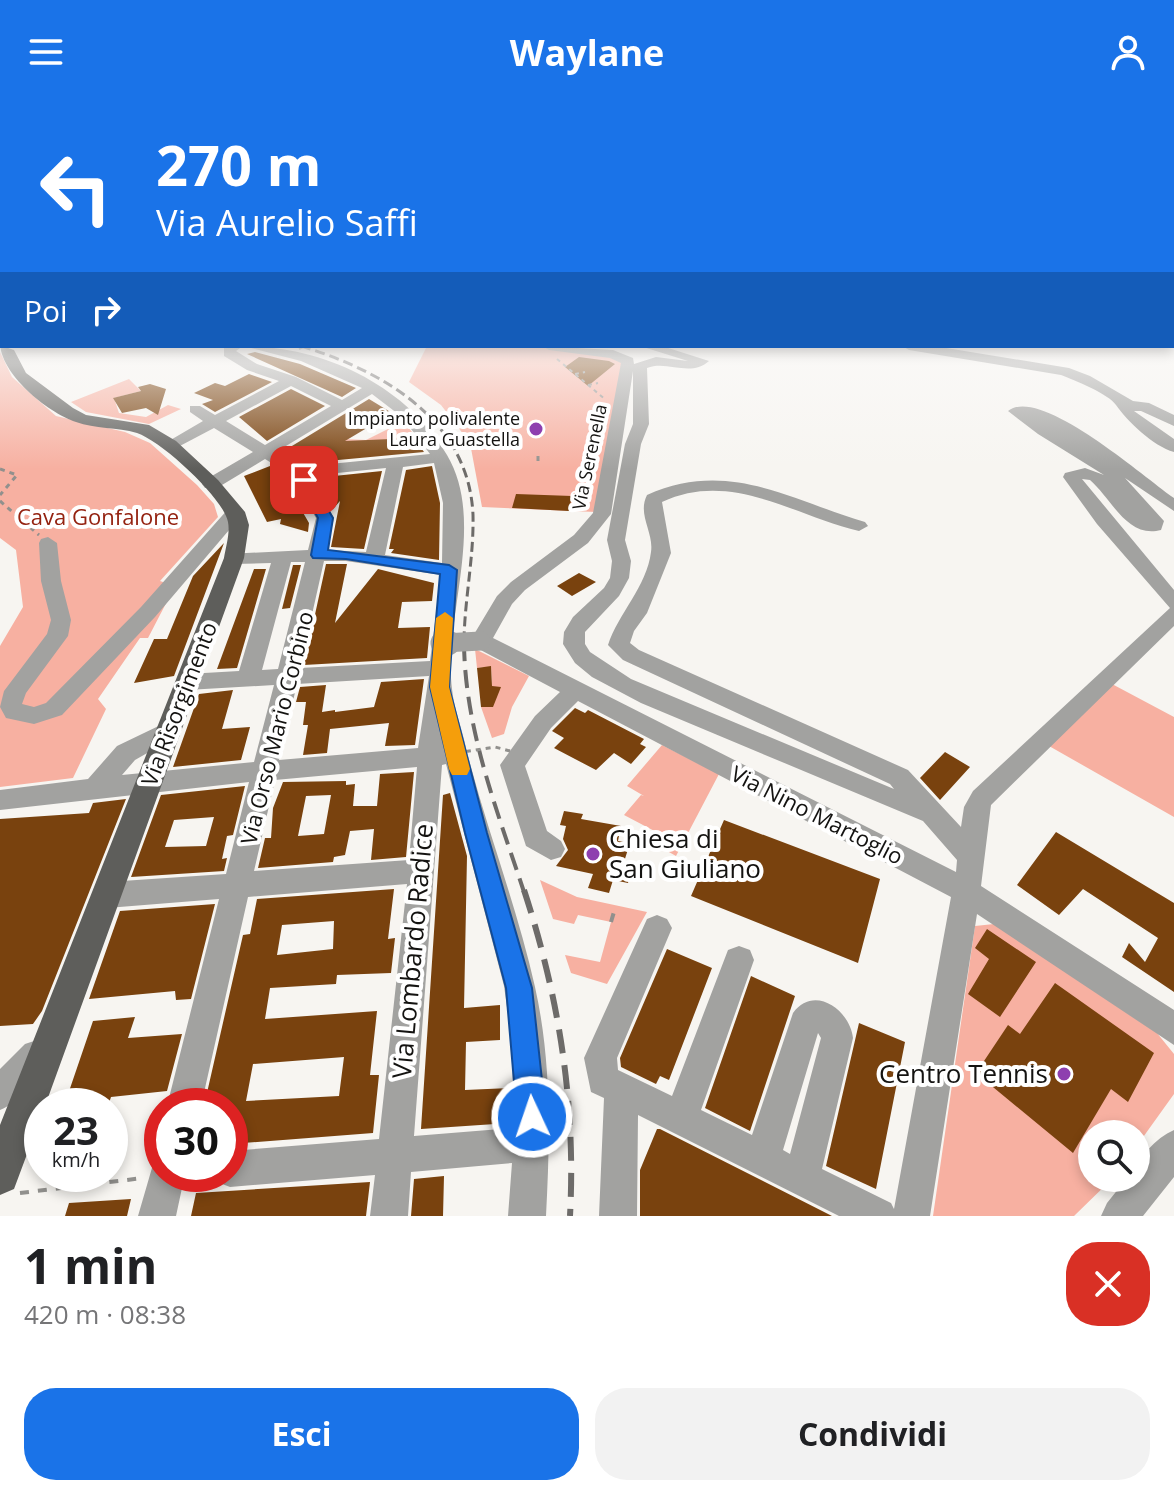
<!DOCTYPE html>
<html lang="it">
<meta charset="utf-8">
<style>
body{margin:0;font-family:"Open Sans",sans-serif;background:#f2f2f2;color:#202124;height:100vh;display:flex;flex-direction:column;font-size:30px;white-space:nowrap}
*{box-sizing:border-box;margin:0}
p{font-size:26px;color:#757577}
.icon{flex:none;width:44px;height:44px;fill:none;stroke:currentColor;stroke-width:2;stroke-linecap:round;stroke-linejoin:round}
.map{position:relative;height:1112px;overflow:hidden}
.details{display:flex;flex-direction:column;background:#fff;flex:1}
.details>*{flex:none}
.banner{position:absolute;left:0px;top:0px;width:1174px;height:244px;box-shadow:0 4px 12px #0003;background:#1a73e8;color:#fff;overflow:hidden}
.fabs{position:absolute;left:1078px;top:1016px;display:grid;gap:16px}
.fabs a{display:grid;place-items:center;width:72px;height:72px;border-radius:50%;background:#fff;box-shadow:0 4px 12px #0003;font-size:40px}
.speed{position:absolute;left:24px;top:984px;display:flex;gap:16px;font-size:40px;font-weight:700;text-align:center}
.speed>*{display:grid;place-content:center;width:104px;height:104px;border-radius:50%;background:#fff;box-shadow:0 4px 12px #0003;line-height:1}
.speed small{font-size:20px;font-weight:400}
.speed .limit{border:12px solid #d22;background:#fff;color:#111}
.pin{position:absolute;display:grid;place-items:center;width:68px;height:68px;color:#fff;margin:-34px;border-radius:16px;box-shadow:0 4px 12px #0006}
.me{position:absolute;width:88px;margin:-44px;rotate:357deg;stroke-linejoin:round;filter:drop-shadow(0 0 6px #0008)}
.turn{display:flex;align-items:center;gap:28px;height:168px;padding:0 24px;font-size:36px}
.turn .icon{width:104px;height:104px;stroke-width:2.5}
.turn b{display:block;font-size:56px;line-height:68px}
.then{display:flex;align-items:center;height:76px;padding:0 24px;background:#0003;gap:16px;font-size:30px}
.round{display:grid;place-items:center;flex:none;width:84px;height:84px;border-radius:32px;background:#f2f2f2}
.summary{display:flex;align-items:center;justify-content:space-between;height:136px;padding:0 24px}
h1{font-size:48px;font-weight:700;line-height:60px}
.button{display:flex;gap:16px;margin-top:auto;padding:16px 24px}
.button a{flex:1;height:92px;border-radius:32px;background:#1a73e8;color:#fff;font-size:32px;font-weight:700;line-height:92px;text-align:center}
.button a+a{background:#f2f2f2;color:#202124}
header{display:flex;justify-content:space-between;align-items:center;height:104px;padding:0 24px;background:#1a73e8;color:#fff;font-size:36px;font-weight:700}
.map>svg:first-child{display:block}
</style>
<header><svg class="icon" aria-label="menu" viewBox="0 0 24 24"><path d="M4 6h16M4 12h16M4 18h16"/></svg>Waylane<svg class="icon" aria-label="person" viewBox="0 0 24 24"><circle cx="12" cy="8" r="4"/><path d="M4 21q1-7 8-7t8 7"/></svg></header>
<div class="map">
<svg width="1174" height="1112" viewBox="0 0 1174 1112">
<rect width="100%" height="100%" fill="#f7f5f1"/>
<path fill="#f7b0a1" d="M427 242H535L611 253 622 257 596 408 482 403 470 339 441 301 409 278Z
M0 248 12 273 56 312 125 328 150 339 197 381 214 400 218 413 160 477 175 482 148 534H140L98 595 106 605 73 674 0 683V542L23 503 16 446 0 434Z
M129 275 141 287 114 294 119 309 146 313 168 301 181 305 149 320 86 308 71 298Z
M398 311 417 334C378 336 337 340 303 361L277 348 284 343 303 350 345 335 366 336 400 319 395 313Z
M475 545 529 572 512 603 504 630 492 634 481 603 492 582 491 563 477 564Z
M1112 580 1174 613V713L1049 642Z
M662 641 719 670 676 752 660 743 662 731 624 711 641 691 644 692 627 682Z
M540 776 577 793 647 808 607 880 571 869 565 851 600 858 611 818 578 811 574 820 553 815Z
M994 820 1157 929 1174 950V990L1136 1043V1030H1092V1074H1113L1074 1112H933L975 822Z"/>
<path fill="#79420e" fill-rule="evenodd" d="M255 248 300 260 356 284 342 293 247 250Z
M579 253 609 257 615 260 588 282 565 263Z
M249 270 272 278 215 308 202 300 213 296 194 289 215 279 225 282Z
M150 280 166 285 158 311 146 304 122 309 113 294 141 287 138 283Z
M291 285 325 302 267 337 239 313Z
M369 295 392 309 345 337 414 334 424 348 306 359 315 354 287 345Z
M270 362 279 367 309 419 308 428 280 420 281 415 267 418 244 372Z
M432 362 440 399 439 456 391 449 394 445H389L406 366Z
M382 367 364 445 331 443 340 397 333 405 315 374Z
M516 390 572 392 569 407 512 404Z
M224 439 174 572 134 579 154 535H167L193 472Z
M326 460H347L335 519 378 465 434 479 432 497 402 498 398 524 430 523 427 554 304 561Z
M293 461H301L290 504 282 505Z
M254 465H266L237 564 217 565Z
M579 469 596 478 572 492 557 482Z
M491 562 492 582 501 583 493 603H481L477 564Z
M424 575 415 641 385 642 389 619 330 625 327 649 303 651 308 621H303L306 598H296L300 583 326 581 322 608 335 606V608L374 603 381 578Z
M233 586 222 625 250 623 241 656 173 663 199 590Z
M575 604 585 609 588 606 644 635 640 640 646 643 631 660 614 649 596 666 554 644 564 634 552 627Z
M945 648 970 663 940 696 920 674Z
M414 668 406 753 371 756 374 725 350 727 345 751 334 753 333 758 258 764 265 734H271L273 704 283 678 346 677V681L355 680 353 702H377L380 670ZM331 691 324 730 298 732 306 692Z
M245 682 233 731 227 732 222 755 227 754 224 767 131 773 161 691ZM214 713 206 742 165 743 174 716Z
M450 689 467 752 464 904 500 901V936L466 938 465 986 510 984 511 1019 421 1025 443 691Z
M126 695 42 907 33 920 0 922V715L89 709 93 699Z
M564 707 583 710 581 715 621 722 618 737 630 739 623 761 632 763 628 779 613 776 609 789 588 784 593 770 556 762 568 746 563 735 566 722 560 721Z
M724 716 880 775 858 859 691 792Z
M1056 728 1174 799V888L1122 853 1129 839 1145 858 1158 834 1083 785 1059 811 1017 781Z
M394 785 388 835 395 834 391 869 337 871 336 880 270 884 265 915 377 907 370 971H379L373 1029 230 1040V1002H204L243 831 250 830 257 795ZM334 817 333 845 277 851 282 821ZM344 953 339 992 246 997 253 960Z
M215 800 191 895 176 896 175 887 89 895 120 807Z
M987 825 1036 858 1000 913 968 890 989 855 975 844Z
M667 845 712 864 669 976 660 972 656 980 621 963 620 954Z
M751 872 795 892 750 1027 705 1004Z
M1055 879 1154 949 1128 998 1111 985 1073 1049 976 969 1008 921 1020 930Z
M135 913 128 934 182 930 167 987 111 993 108 1002H64L93 917Z
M859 919 905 938 876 1085 826 1062Z
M657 1025H660L832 1112H640V1066Z
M444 1072 443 1112H411L414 1075Z
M370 1078 366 1112H191L196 1089Z
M131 1095 127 1112H65L69 1099Z"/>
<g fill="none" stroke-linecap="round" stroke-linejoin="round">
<path stroke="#91908d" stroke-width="2" stroke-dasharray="4 4" stroke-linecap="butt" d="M320 242H326
M557 255 606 296
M575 270 585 268
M588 281 598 279
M296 351H310L324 342"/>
<path stroke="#91908d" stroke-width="3" stroke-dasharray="5 5" stroke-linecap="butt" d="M296 351H310
M538 352V360
M0 365 17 371 0 391
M0 397 39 431"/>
<path stroke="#91908d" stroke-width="4" stroke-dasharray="9 9" stroke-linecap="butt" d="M611 818 616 801
M20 1089 143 1074"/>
<path fill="#a2a2a0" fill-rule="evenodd" d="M243 242C323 242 406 281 447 351 487 419 443 513 452 585 454 605 462 624 466 644 486 724 517 802 535 883 552 959 550 1035 546 1112H508L512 1059 411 1068 408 1112H370L375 1071 230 1083 217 1078 214 1070H230V1047L379 1035 407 780 248 793 201 1002H167L219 795 107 804 97 800 93 791 97 782 107 778 226 770 249 678 0 706V686L88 675 117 642 169 617 177 620 181 626 177 632 135 656 122 671 254 658 274 581 187 586 179 584 176 578 179 572 187 570 239 567 271 459 234 460 224 454 227 450 308 446 316 414 291 371 265 355 217 384H205L202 380 205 376 253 348 214 324 176 344H164L162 341 203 317 190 308V302H200L215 311 279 277 247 266 224 252V242H243L236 247 257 260 296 273 342 296 362 284 301 257ZM291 282 331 302 265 341 226 317ZM372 290 402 313 430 350 300 363 276 348ZM434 359 443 399 442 459 385 451 403 363ZM386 364 366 448 327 446 334 414 308 372ZM324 457H346L441 471 430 557 300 564ZM291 458H305L278 565 262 566ZM429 572 418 644 279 656 297 580ZM446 660 504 882 512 939 514 1024 414 1032 442 661ZM417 663 409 756 254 767 275 676Z
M542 242 613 246 633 254 634 260 656 253 688 257 640 242H662L709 257C690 274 668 256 647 264L649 320 641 340 625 436 631 457 629 474 619 492 585 528V540L590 548 631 575 894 685 890 680 623 556 608 541C618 510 647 482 651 448 654 428 637 411 647 391 728 355 788 395 865 418L868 422 859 427C792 411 731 366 662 398L671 449 647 509 634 527 630 539 639 546 908 666 961 723 964 703 973 687 1170 504 1097 420 1063 373 1065 369 1085 364 1104 371 1038 330 1008 307C1040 281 1146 375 1174 394V407L1125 374 1164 417 1161 426C1127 435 1112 395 1090 376L1082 375 1174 486V522L991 701 981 782 1174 906V941L977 810 930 1112H839L638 1011 637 1112H599L604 994 591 988 584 954 647 815 657 811 667 815 672 824 617 954 618 966 672 992 728 846 739 842 750 846 754 856 701 1006 752 1031 793 909C814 880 850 906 853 934L822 1065 891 1099 894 1105 951 793 578 597 551 624 525 662 547 727 561 737 565 745 561 753 551 756 526 742 500 661 535 612 560 588 473 542 470 537 497 492 511 478 574 431 593 409 621 259 610 254 549 246ZM633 267V320L625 340 607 436 612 457 610 474 604 484 573 513 564 528 563 540 575 559 592 573 641 599 923 717 957 756 956 768 493 534 512 500 525 486 588 439 611 410ZM818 929 821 934 790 1050 783 1046Z
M902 242H934L1069 264 1090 272 1133 297 1149 299 1174 311V322L1141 307H1134L1174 335V348C1153 342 1127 317 1116 301 1109 290 1074 276 1061 271L909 246Z
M235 403 241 404 244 408 241 412 155 513 62 611 34 620 6 614 0 603 4 587 47 530 51 516 41 477 39 439 41 435 48 433 57 439 61 477 71 516 68 532 26 589 22 600 34 603 46 599 141 503 229 404Z
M37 936 49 940 53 952C45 973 21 997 0 1006V965L25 940Z
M1174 1026V1073L1143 1112H1101L1107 1099 1127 1074H1136C1136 1054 1156 1034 1174 1026Z
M162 1054V1070H185L176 1112H138L154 1057Z"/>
<path fill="#5e5e5b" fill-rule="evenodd" d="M0 238 2 242 14 246 26 269 73 304 86 311 149 321 176 337 218 376 245 408 249 421 244 454 45 1002H42V1010L14 1085 0 1091V1021L224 454C226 441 232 424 226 412 216 388 161 337 137 329 117 323 95 325 76 318 47 308 0 270 0 238Z"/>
<path stroke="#6d6b69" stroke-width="3" stroke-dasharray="10 5" stroke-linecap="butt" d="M301 242C383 267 469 316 473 411 474 455 464 497 464 541"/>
<path stroke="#6d6b69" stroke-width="4" stroke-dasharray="18 9" stroke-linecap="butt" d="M464 539C465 626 497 706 524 788"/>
<path stroke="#6d6b69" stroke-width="6" stroke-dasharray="24 12" stroke-linecap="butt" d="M524 786C559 893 576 999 570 1112"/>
<path stroke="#91908d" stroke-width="2" stroke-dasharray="4 4" stroke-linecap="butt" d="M299 245 306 242"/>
<path stroke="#91908d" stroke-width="3" stroke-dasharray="5 5" stroke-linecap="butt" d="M456 649 495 643 514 648"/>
<path stroke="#a2a2a0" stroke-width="19" d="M443 539 481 537"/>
<path stroke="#a2a2a0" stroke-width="25" d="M443 539H448"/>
</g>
<linearGradient id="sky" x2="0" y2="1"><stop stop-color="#85bab9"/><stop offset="0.57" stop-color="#fbfaf9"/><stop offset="1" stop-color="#fbfaf9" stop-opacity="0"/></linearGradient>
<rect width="1174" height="365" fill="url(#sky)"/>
<path fill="#1a73e8" stroke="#114b97" stroke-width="2" d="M304 372 311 376 333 414 328 446 449 461 457 466 449 583 487 729 532 884 546 1013 542 1023 532 1028 521 1023 517 1013 506 884 465 729 430 583 440 470 346 455 313 454 311 451 318 414 297 376Z"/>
<path fill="#f59e0b" d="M445 508 453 514 449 583 470 665 467 671H452L449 665 430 583 436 514Z"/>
<g fill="#8e3faf" stroke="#fff" stroke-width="3">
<circle cx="536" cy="325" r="8"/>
<circle cx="593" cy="750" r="8"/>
<circle cx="1064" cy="970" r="8"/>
</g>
<g text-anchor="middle" stroke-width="8" stroke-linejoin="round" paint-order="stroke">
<g font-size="18" fill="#141311" stroke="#fff" text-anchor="end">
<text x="520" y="321">Impianto polivalente<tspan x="520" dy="21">Laura Guastella</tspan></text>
</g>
<g font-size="18" fill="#141311" stroke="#fff">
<text transform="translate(590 353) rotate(-78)" y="6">Via Serenella</text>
</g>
<g font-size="22" fill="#942210" stroke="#fff">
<text x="98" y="421">Cava Gonfalone</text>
</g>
<g font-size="22" fill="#141311" stroke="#fff">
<text transform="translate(179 600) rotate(-69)" y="8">Via Risorgimento</text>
<text transform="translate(277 624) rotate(-76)" y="8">Via Orso Mario Corbino</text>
<text transform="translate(817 711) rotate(27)" y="8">Via Nino Martoglio</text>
</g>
<g font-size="26" fill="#141311" stroke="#fff" text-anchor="start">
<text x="609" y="744">Chiesa di<tspan x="609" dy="30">San Giuliano</tspan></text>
<text x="1048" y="979" text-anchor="end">Centro Tennis</text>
</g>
<g font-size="26" fill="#141311" stroke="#fff">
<text transform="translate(413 847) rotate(-85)" y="9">Via Lombardo Radice</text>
</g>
</g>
</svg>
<div class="fabs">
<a><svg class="icon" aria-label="search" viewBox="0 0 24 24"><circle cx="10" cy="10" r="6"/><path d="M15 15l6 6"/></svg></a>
</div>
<div class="speed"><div>23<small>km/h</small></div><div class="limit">30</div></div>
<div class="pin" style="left:304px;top:376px;background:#d93025"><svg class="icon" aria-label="arrive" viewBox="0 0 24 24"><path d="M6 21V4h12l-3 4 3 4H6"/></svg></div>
<svg class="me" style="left:532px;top:1013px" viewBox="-20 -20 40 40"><circle r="17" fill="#1a73e8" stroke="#fff" stroke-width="3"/><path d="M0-11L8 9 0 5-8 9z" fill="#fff"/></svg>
<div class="banner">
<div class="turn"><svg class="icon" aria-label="left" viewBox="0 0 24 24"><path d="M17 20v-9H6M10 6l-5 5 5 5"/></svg><div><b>270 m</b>Via Aurelio Saffi</div></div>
<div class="then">Poi<svg class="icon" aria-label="right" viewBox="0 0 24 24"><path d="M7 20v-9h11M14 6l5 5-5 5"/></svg></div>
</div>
</div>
<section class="details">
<div class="summary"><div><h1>1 min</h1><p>420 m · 08:38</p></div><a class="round" style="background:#d93025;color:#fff"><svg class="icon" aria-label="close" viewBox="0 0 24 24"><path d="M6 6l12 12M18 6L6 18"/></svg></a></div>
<div class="button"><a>Esci</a><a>Condividi</a></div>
</section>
